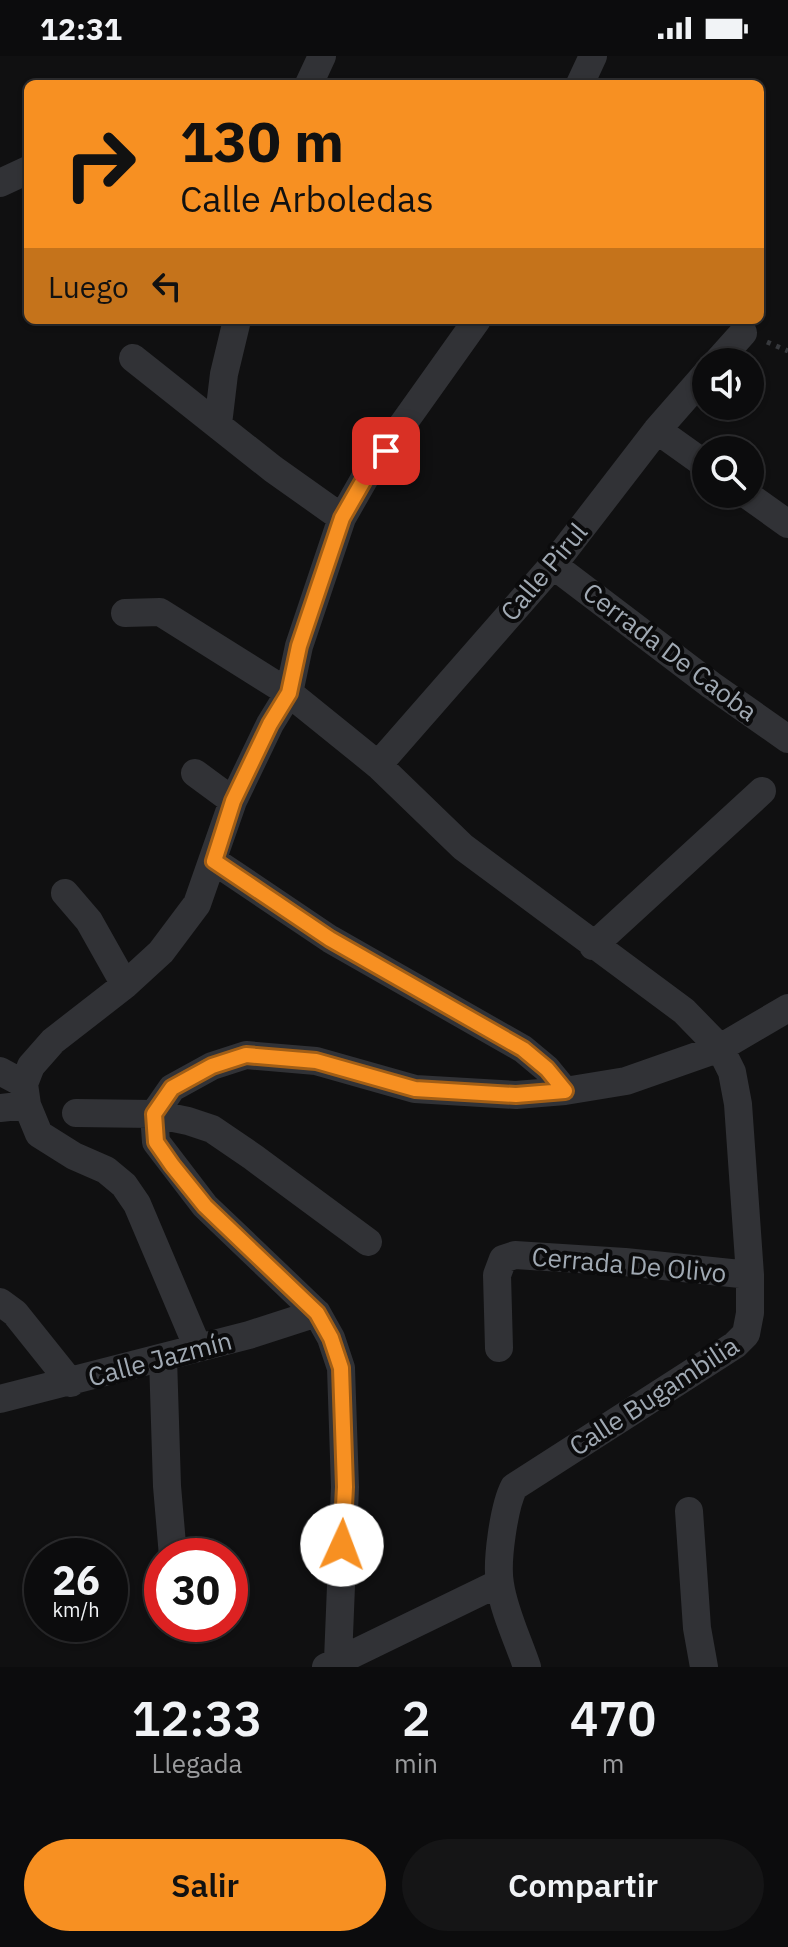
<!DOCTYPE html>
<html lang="es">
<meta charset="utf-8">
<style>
body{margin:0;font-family:"IBM Plex Sans",sans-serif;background:#151516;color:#f1f3f6;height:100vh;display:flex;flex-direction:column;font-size:30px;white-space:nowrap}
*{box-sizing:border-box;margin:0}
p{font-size:26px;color:#9a9b9d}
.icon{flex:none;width:44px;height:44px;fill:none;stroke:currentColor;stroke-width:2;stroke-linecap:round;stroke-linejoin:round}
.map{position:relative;height:1611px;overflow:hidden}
.details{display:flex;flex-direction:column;background:#0c0c0d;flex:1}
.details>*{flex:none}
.hud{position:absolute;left:24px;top:24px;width:740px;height:244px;border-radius:12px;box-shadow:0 2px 6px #0004,0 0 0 2px #2c2c2e;background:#f79022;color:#111;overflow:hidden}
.fabs{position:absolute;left:692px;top:292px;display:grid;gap:16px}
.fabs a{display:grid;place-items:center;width:72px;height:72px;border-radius:50%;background:#0c0c0d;box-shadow:0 2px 6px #0004,0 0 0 2px #2c2c2e;font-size:40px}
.speed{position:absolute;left:24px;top:1482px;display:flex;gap:16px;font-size:40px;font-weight:700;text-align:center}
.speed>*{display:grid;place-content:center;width:104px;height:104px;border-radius:50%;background:#0c0c0d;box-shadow:0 2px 6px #0004,0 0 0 2px #2c2c2e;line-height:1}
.speed small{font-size:20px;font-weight:400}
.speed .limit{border:12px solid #d22;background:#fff;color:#111}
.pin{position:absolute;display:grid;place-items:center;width:68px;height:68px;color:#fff;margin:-34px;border-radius:16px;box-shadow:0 4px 12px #0006}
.me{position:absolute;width:88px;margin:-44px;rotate:2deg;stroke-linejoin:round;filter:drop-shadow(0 0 6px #0008)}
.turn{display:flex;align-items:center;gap:28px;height:168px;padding:0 24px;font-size:36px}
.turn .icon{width:104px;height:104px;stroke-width:2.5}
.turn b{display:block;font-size:56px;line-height:68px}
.then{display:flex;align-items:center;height:76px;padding:0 24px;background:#0003;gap:16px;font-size:30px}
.eta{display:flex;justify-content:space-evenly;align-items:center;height:136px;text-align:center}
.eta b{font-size:48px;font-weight:600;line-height:56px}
.cta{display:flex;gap:16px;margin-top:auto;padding:16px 24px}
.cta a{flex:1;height:92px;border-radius:48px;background:#f79022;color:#111;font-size:32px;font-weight:600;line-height:92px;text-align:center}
.cta a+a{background:#151516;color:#f1f3f6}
.status{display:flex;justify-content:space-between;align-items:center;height:56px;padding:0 40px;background:#0c0c0d;direction:ltr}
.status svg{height:22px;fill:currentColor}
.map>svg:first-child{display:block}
</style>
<div class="status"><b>12:31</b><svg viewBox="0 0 49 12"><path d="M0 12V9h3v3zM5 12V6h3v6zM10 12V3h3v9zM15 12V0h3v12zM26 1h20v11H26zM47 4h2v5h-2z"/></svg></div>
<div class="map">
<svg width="788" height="1611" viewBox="0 0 788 1611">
<rect width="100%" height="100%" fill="#101011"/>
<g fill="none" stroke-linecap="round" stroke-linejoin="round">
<path stroke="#37393d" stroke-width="5" stroke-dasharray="4 6" stroke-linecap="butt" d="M767 286 788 295"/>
<path stroke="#313236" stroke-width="28" d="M309 28 322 0
M580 28 593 0
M0 127 28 114
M133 302 273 413 342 462
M717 306 743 277
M218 368 224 318 237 264
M657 374 706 409
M746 438 788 468
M553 509 711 629 788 683
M125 557 160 556 289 637 378 709 463 791 684 955 720 992 732 1016 738 1048 750 1219V1257L746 1278 735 1289 514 1431C504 1450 496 1506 500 1528 504 1556 518 1584 527 1611
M378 709 553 509 657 374 706 318
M195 717 233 745
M214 805 330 883 523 993 547 1013 565 1035
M65 837 89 865 125 929
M593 890 762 735
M0 1015 24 1028
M0 1052 27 1049
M76 1057 154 1058 188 1065 212 1073 253 1101 368 1186
M0 1246 15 1257 71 1327
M198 1292 137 1148 124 1129 106 1114 74 1100 39 1078 27 1049 24 1028 31 1010 53 985 125 929 161 896 197 848 233 745 270 668 289 637 299 590 342 462 366 420 477 264
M499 1292 497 1219 503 1203 515 1199 625 1206 750 1219
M163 1302 167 1430 173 1500
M0 1343 249 1279 317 1257
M689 1455 697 1572 704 1611
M326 1611 499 1527
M340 1611 338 1604 345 1431 341 1312 331 1282 317 1257 205 1150 156 1086 154 1058 172 1032 212 1010 246 999 316 1005 415 1033 516 1039 565 1035 626 1025 720 992 788 952"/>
</g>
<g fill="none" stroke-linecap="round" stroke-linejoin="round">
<defs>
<path id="route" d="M342 1489 345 1431 341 1312 331 1282 317 1257 205 1150 172 1109 156 1086 154 1058 172 1032 212 1010 246 999 316 1005 415 1033 516 1039 565 1035 547 1013 523 993 330 883 214 805 233 745 270 668 289 637 299 590 342 462 366 420 386 395"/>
</defs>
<use href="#route" stroke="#a15e16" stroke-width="20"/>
<use href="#route" stroke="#f79022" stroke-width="14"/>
</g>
<g text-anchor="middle" stroke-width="8" stroke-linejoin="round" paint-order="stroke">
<g font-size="26" fill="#a0a9b3" stroke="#0b0b0c">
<text transform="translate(544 516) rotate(-50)" y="9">Calle Pirul</text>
<text transform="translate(670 596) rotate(37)" y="9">Cerrada De Caoba</text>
<text transform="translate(629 1209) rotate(5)" y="9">Cerrada De Olivo</text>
<text transform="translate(160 1303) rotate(-15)" y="9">Calle Jazmín</text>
<text transform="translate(654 1340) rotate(-33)" y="9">Calle Bugambilia</text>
</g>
</g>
</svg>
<div class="fabs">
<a><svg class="icon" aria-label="sound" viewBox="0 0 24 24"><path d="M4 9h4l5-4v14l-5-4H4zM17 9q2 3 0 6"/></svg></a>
<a><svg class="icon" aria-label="search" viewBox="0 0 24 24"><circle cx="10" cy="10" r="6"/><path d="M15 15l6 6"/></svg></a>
</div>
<div class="speed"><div>26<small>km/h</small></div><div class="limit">30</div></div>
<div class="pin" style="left:386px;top:395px;background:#d93025"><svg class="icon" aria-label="arrive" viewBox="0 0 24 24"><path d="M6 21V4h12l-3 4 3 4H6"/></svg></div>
<svg class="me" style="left:342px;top:1489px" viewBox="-20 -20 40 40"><circle r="19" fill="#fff"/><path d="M0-13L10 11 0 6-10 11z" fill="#f79022"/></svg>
<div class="hud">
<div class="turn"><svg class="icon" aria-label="right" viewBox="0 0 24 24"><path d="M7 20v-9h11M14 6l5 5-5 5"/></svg><div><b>130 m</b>Calle Arboledas</div></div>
<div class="then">Luego<svg class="icon" aria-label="left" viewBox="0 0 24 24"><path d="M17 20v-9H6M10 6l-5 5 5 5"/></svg></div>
</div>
</div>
<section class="details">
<div class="eta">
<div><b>12:33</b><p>Llegada</p></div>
<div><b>2</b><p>min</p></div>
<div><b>470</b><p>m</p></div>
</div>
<div class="cta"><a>Salir</a><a>Compartir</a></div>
</section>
